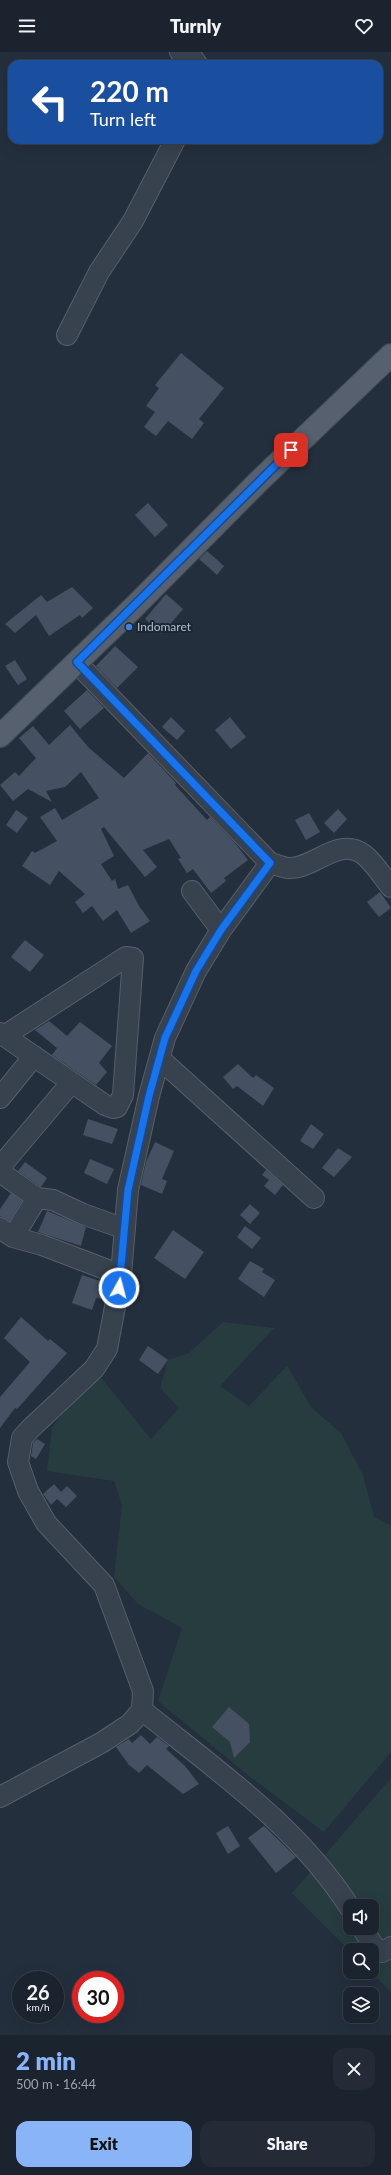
<!DOCTYPE html>
<meta charset="utf-8">
<style>
body{margin:0;font-family:Lato,sans-serif;background:#242b36;color:#f1f3f6;height:100vh;display:flex;flex-direction:column;font-size:15px;white-space:nowrap}
*{box-sizing:border-box;margin:0}
p{font-size:13px;color:#a0a4aa}
.icon{flex:none;width:22px;height:22px;fill:none;stroke:currentColor;stroke-width:2;stroke-linecap:round;stroke-linejoin:round}
.map{position:relative;height:1983px;overflow:hidden}
.panel{display:flex;flex-direction:column;background:#1b232e;flex:1}
.panel>*{flex:none}
.hud{position:absolute;left:8px;top:8px;width:375px;height:84px;border-radius:12px;box-shadow:0 4px 16px #0002,0 0 0 1px #39404a;background:#1a4fa0;color:#fff;overflow:hidden}
.fabs{position:absolute;left:343px;top:1847px;display:grid;gap:8px}
.fabs a{display:grid;place-items:center;width:36px;height:36px;border-radius:8px;background:#1b232e;box-shadow:0 4px 16px #0002,0 0 0 1px #39404a;font-size:20px}
.speed{position:absolute;left:12px;top:1919px;display:flex;gap:8px;font-size:20px;font-weight:700;text-align:center}
.speed>*{display:grid;place-content:center;width:52px;height:52px;border-radius:50%;background:#1b232e;box-shadow:0 4px 16px #0002,0 0 0 1px #39404a;line-height:1}
.speed small{font-size:10px;font-weight:400}
.speed .limit{border:6px solid #d22;background:#fff;color:#111}
.pin{position:absolute;display:grid;place-items:center;width:34px;height:34px;color:#fff;margin:-17px;border-radius:8px;box-shadow:0 2px 6px #0006}
.me{position:absolute;width:44px;margin:-22px;rotate:7deg;stroke-linejoin:round;filter:drop-shadow(0 0 3px #0008)}
.turn{display:flex;align-items:center;gap:14px;height:84px;padding:0 16px;font-size:18px}
.turn .icon{width:52px;height:52px;stroke-width:2.5}
.turn b{display:block;font-size:28px;line-height:34px}
.round{display:grid;place-items:center;flex:none;width:42px;height:42px;border-radius:12px;background:#242b36}
.overview{display:flex;align-items:center;justify-content:space-between;height:68px;padding:0 16px}
h1{font-size:24px;font-weight:800;line-height:30px;color:#8ab4f8}
.button{display:flex;gap:8px;margin-top:auto;padding:8px 16px}
.button a{flex:1;height:46px;border-radius:12px;background:#8ab4f8;color:#111;font-size:16px;font-weight:800;line-height:46px;text-align:center}
.button a+a{background:#242b36;color:#f1f3f6}
header{display:flex;justify-content:space-between;align-items:center;height:52px;padding:0 16px;background:#1b232e;font-size:18px;font-weight:800}
.map>svg:first-child{display:block}
</style>
<header><svg class="icon" aria-label="menu" viewBox="0 0 24 24"><path d="M4 6h16M4 12h16M4 18h16"/></svg>Turnly<svg class="icon" aria-label="heart" viewBox="0 0 24 24"><path d="M12 20l-8-8c-3-5 5-10 8-4 3-6 11-1 8 4z"/></svg></header>
<div class="map">
<svg width="391" height="1983" viewBox="0 0 391 1983">
<rect width="100%" height="100%" fill="#242f3e"/>
<path fill="#263c3f" fill-rule="evenodd" d="M223 1270 274 1276 220 1334 249 1354 287 1314 312 1356 341 1381 363 1423 374 1465 391 1474V1700L324 1780 249 1724 158 1649 182 1576 138 1552 114 1525 122 1453 114 1429 47 1419 52 1376 94 1317 151 1387 179 1356 160 1336 168 1308 189 1301Z
M391 1726V1940L371 1920 372 1898 350 1899 292 1841ZM350 1854H372V1876H350Z"/>
<path fill="#455162" d="M181 301 224 336 199 367 204 371 192 387 168 369 156 384 144 375 155 360 146 354 159 336 155 333Z
M148 451 168 473 155 485 135 463Z
M207 499 224 514 217 523 199 507Z
M72 535 93 556 82 566 80 563 49 584 36 563 15 581 5 572 41 543 47 550Z
M166 542 183 557 162 582 145 567Z
M115 594 138 615 117 636 96 614Z
M15 608 27 627 18 633 5 614Z
M87 638 104 656 80 677 64 659Z
M171 665 185 679 177 688 162 675Z
M230 665 246 685 231 697 215 678Z
M70 673 88 695 124 726 148 701 176 731 175 733 207 768 210 765 235 791 248 808 224 826 226 829 211 841 193 817 187 821 178 807 181 806 169 787 143 798 157 815 145 825 104 775 101 777 114 804 101 812 112 829 115 827 118 837 128 833 139 854 150 869 131 881 117 858 103 869 92 854 83 861 75 850 85 842 59 819 50 833 22 814 32 799 35 801 57 789 40 765 55 756 62 768 99 746 81 720 65 735 46 739 52 750 28 737 13 749 0 733 15 720 19 724 36 706 19 686 33 674 49 693Z
M338 757 347 767 334 781 324 771Z
M16 758 28 766 17 781 6 773Z
M309 761 320 780 306 788 295 768Z
M380 840 391 856 379 865 367 850Z
M25 888 44 903 30 920 11 905Z
M49 969 67 984 80 970 112 994 99 1011 107 1020 96 1033 52 1003 57 996 35 978Z
M238 1012 253 1026 256 1023 274 1036 263 1054 237 1034 233 1037 223 1025Z
M88 1067 118 1077 112 1092 83 1083Z
M311 1072 324 1082 313 1097 300 1089Z
M155 1090 174 1099 162 1127 167 1129 162 1142 141 1133 146 1110Z
M338 1096 352 1105 334 1125 322 1116Z
M90 1107 114 1117 107 1132 84 1121Z
M25 1110 47 1126 41 1135 18 1119Z
M266 1118 283 1133 275 1143 264 1134 269 1128 262 1123Z
M11 1141 22 1149 10 1169 0 1164V1157Z
M250 1152 260 1161 250 1172 240 1163Z
M47 1159 86 1175 81 1194 38 1180Z
M245 1174 261 1186 252 1197 237 1185Z
M173 1178 204 1200 185 1227 154 1206Z
M250 1209 264 1217 262 1220 275 1228 264 1245 238 1227Z
M82 1223 106 1231 101 1247 96 1246 92 1258 72 1251Z
M21 1265 48 1289 50 1287 67 1301 17 1357 15 1356 0 1376V1345L30 1310 4 1286Z
M148 1294 168 1308 158 1322 139 1308Z
M37 1387 45 1392 36 1407 31 1404 33 1391Z
M54 1432 61 1440 67 1434 77 1444 66 1455 57 1447 51 1453 43 1442Z
M229 1655 249 1672 250 1690 234 1706 230 1690 212 1675Z
M141 1683 150 1692 157 1685 169 1694 166 1697 185 1714 199 1732 183 1742 147 1713 139 1721 129 1713 116 1695 129 1687 132 1691Z
M228 1774 240 1794 228 1802 216 1781Z
M264 1774 296 1805 276 1821 248 1786Z"/>
<g fill="none" stroke-linecap="round" stroke-linejoin="round">
<defs>
<path id="minor" d="M180 0 192 5 197 12
M67 283 99 220 133 169 175 88
M77 611 270 811C275 812 282 815 288 816 313 818 338 784 363 802 374 810 382 824 391 835
M192 839 221 878
M0 981 105 1053 113 1056 117 1055 123 1043 133 906 126 905 4 984
M160 1007 314 1146
M0 1046 34 1004
M0 1115 71 1031
M0 1120 37 1146
M0 1176 13 1185 42 1193 121 1223
M13 1185 37 1146 53 1148 83 1162 125 1177
M142 1658C216 1718 299 1775 350 1856
M0 1745 101 1691 130 1672 142 1658 143 1639 104 1533 46 1471 28 1439 18 1410 22 1386 30 1377 94 1317 107 1297 121 1223 128 1138 149 1044 165 986 196 919 221 878 270 811
M362 1876 377 1899 382 1900 391 1895"/>
<path id="major" d="M0 684 134 555 258 430 391 303"/>
</defs>
<use href="#minor" stroke="#565f6c" stroke-width="22"/>
<use href="#major" stroke="#414a57" stroke-width="24"/>
<use href="#minor" stroke="#38414e" stroke-width="20"/>
<use href="#major" stroke="#56606e" stroke-width="22"/>
</g>
<g fill="none" stroke-linecap="round" stroke-linejoin="round">
<defs>
<path id="route" d="M119 1236 128 1138 149 1044 165 986 196 919 221 878 270 811 77 610 291 398"/>
</defs>
<use href="#route" stroke="#114b97" stroke-width="10"/>
<use href="#route" stroke="#1a73e8" stroke-width="7"/>
</g>
<circle fill="#3f7fe0" stroke="#1d2633" stroke-width="1.5" cx="129" cy="575" r="4"/>
<g text-anchor="middle" stroke-width="4" stroke-linejoin="round" paint-order="stroke">
<g font-size="12" fill="#b4bcc9" stroke="#1d2633" text-anchor="start">
<text x="137" y="579">Indomaret</text>
</g>
</g>
</svg>
<div class="fabs">
<a><svg class="icon" aria-label="sound" viewBox="0 0 24 24"><path d="M4 9h4l5-4v14l-5-4H4zM17 9q2 3 0 6"/></svg></a>
<a><svg class="icon" aria-label="search" viewBox="0 0 24 24"><circle cx="10" cy="10" r="6"/><path d="M15 15l6 6"/></svg></a>
<a><svg class="icon" aria-label="layers" viewBox="0 0 24 24"><path d="M12 4l9 5-9 5-9-5zM3 14l9 5 9-5"/></svg></a>
</div>
<div class="speed"><div>26<small>km/h</small></div><div class="limit">30</div></div>
<div class="pin" style="left:291px;top:398px;background:#d93025"><svg class="icon" aria-label="arrive" viewBox="0 0 24 24"><path d="M6 21V4h12l-3 4 3 4H6"/></svg></div>
<svg class="me" style="left:119px;top:1236px" viewBox="-20 -20 40 40"><circle r="17" fill="#1a73e8" stroke="#fff" stroke-width="3"/><path d="M0-11L8 9 0 5-8 9z" fill="#fff"/></svg>
<div class="hud">
<div class="turn"><svg class="icon" aria-label="left" viewBox="0 0 24 24"><path d="M17 20v-9H6M10 6l-5 5 5 5"/></svg><div><b>220 m</b>Turn left</div></div>
</div>
</div>
<section class="panel">
<div class="overview"><div><h1>2 min</h1><p>500 m · 16:44</p></div><a class="round"><svg class="icon" aria-label="close" viewBox="0 0 24 24"><path d="M6 6l12 12M18 6L6 18"/></svg></a></div>
<div class="button"><a>Exit</a><a>Share</a></div>
</section>
